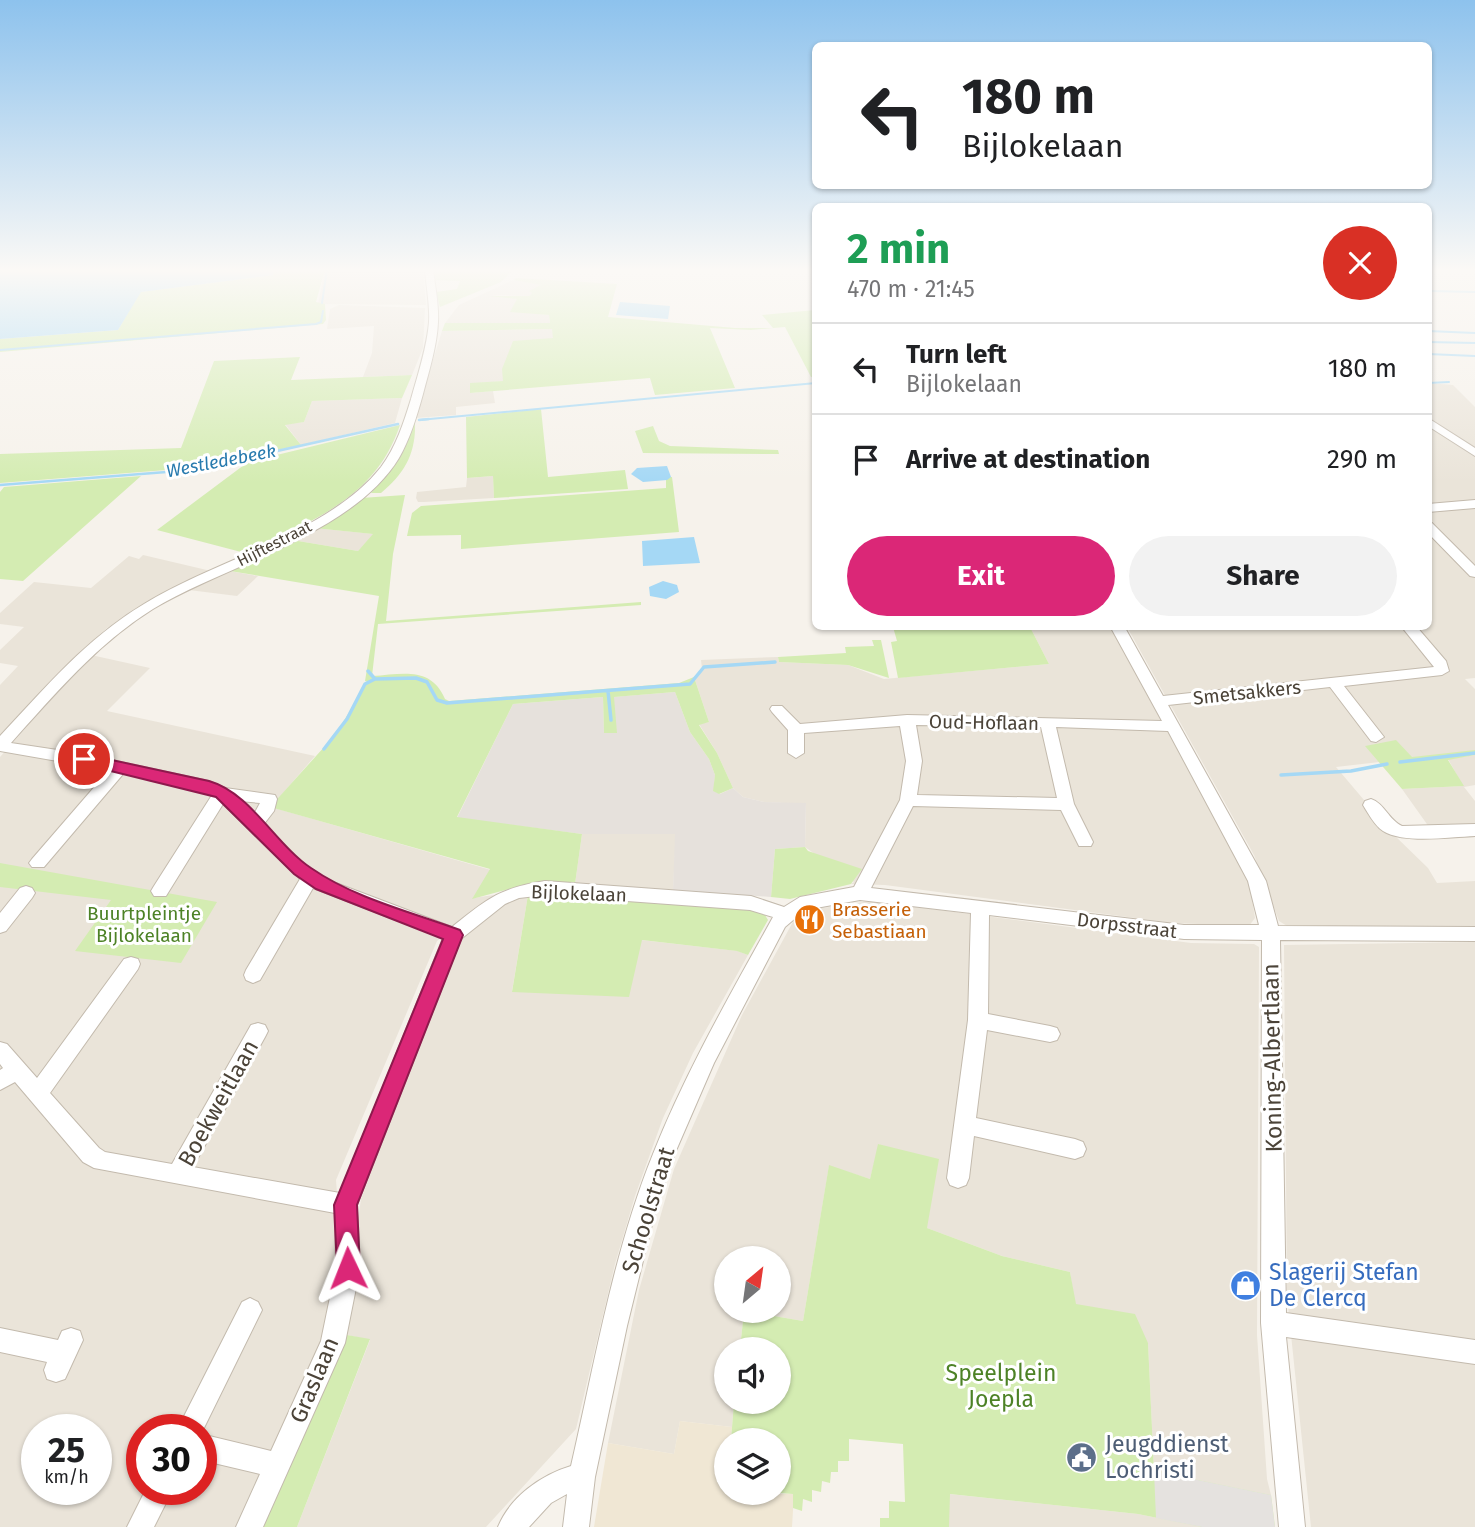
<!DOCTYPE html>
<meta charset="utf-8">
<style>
body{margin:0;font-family:"Fira Sans",sans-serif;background:#f2f2f2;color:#202124;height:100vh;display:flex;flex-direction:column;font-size:26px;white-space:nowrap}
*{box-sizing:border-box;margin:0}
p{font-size:23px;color:#757577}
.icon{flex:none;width:38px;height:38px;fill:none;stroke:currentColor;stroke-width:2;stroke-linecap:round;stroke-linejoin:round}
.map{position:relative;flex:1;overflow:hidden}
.details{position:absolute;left:812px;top:203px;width:620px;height:427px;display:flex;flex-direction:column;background:#fff;border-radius:10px;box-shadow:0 2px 5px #0004}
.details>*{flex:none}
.banner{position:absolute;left:812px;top:42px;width:620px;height:147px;border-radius:10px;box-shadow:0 2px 5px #0004;background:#fff;color:#202124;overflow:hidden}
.needle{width:46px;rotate:29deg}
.controls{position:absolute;left:714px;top:1246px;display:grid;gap:14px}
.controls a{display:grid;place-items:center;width:77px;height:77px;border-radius:50%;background:#fff;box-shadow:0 2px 5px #0004;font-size:35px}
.speed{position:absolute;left:21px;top:1414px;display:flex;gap:14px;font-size:35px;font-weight:700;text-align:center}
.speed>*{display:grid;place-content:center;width:91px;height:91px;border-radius:50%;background:#fff;box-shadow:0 2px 5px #0004;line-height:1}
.speed small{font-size:18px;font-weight:400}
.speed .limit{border:10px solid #d22;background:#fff;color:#111}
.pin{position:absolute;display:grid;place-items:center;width:60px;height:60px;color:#fff;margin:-30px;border:4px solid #fff;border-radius:50%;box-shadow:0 2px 7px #0007}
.me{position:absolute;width:77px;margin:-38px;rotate:358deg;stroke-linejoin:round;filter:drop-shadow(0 0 5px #0008)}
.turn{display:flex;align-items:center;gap:24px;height:147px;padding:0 35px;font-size:32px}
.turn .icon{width:91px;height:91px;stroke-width:2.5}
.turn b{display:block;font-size:49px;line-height:60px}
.round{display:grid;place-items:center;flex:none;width:74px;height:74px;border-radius:37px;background:#f2f2f2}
.summary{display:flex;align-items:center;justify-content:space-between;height:119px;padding:0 35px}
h1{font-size:42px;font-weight:700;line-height:52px;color:#1e9e55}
.primary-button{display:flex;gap:14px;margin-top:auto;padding:14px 35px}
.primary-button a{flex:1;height:80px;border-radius:42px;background:#db2777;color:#fff;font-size:28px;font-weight:700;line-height:80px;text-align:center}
.primary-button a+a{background:#f2f2f2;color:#202124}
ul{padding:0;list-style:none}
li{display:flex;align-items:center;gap:21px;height:91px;padding:0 35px;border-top:2px solid #e0e0e0}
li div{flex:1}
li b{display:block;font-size:26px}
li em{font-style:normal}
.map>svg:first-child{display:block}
</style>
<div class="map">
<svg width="1475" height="1527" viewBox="0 0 1475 1527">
<rect width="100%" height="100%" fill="#f6f2eb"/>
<path fill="#eae4d9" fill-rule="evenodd" d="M325 269H423L426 305 318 304Z
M513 280 541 285 529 296 491 295 518 299 511 311 549 315 550 323H445L459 305Z
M339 305 425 308 423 348 412 375 363 377 372 353 374 326 327 329 330 309Z
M553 329V339L504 381 470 384 471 393 493 391 495 403 456 407V415L415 418 442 331Z
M1428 383 1453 385 1475 407V678L1465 679 1475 689V751L1336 767 1392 833 1428 868 1437 883 1475 881V927L1287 926 1279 921 1254 855 1127 627 1428 626Z
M402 398 395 423 301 445 285 424 304 422 312 401Z
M493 476 494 498 424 502H418L416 498 417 492 466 487 467 478Z
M314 528 374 534 358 551 292 540Z
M143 555 211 571 143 605 107 628 58 673 0 736V685L18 666 0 663V650L24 627 0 624V613L34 582 91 588 129 556 139 559Z
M230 571 258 576 237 596 189 590Z
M1030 627H1112L1248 874 1255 918 1249 926 1173 923 885 885 851 884 854 882 805 847 806 804 764 802 743 797 733 788 717 753 699 724 709 722 694 677 702 669 701 660 778 657 779 662 848 665 884 679 1049 664Z
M91 655 150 668 107 711 315 756 271 807 491 870 473 898 494 895 437 941 336 1180 341 1250 323 1338 236 1527H0V757ZM37 1430H96V1489H37ZM142 1430H201V1489H142Z
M1475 755V785L1464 787 1475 801V825L1429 827 1402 789 1463 786 1448 759Z
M582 834H676L673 890 575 884Z
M528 895 512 991 641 940 738 951 748 955 693 1053 663 1118 635 1196 615 1264 576 1429 486 1527H297L370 1340 347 1335 360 1262 358 1220 361 1199 454 952 463 936 506 903Z
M870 901 1191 943 1254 944 1259 947 1257 1335 1267 1479 1271 1495 1154 1471 1148 1343 1075 1304 1070 1272 1002 1256 927 1228 879 1144 870 1179 829 1166 803 1321 744 1311 740 1349H726V1402H734L732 1427 680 1421 674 1454 608 1443 639 1290 674 1169 742 1015 794 920 815 909ZM726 1258H779V1311H726Z
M1475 942V1527H1311L1287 1296 1284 945Z
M949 1494 1138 1514 1202 1527H949Z"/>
<path fill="#e6e1dc" d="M675 692 690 732 709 759 715 775 714 791 720 794 733 788 743 797 764 802 806 803 805 847 775 849 771 897 673 890 675 834H582L457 818 513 704 603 697 604 733H616L613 697Z"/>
<path fill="#f0e7d4" d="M680 1421 732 1427 731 1440H726V1493L794 1494 792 1527H594L608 1443 674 1454Z"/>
<path fill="#d4ecb2" d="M274 269H325L316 302 325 304 326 320 323 324 0 352V339L118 330 140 292 273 275Z
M434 269H514L501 282 440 307 436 292 457 289 460 281 435 280Z
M516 278 617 284 608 317 735 328H773L762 315 815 310V377H811L785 327 751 330 710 328 735 388 655 395 650 378 470 393V383L503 381 502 369 513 341 553 338 552 329 442 331 445 323H550L549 315 510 312 517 299 488 296H529L532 293 529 291 541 285 513 280Z
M300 357 291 380 412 375 402 398 312 401 304 422 285 425 301 445 192 468 0 483V454L181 448 214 361Z
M541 409 548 477 625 470 628 489 494 498 493 476 467 478 466 417Z
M412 423H415C416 454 404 474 381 493H371L398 460Z
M400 425C375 500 310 521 245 553L157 530 248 462Z
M653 426 659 441 670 446 778 450 779 454 643 453 635 431Z
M141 476 23 581 0 579V492L4 487Z
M666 477H672L679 532 461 549V535L407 536 412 513 421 506 666 488Z
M405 495 393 554 386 621 641 602V605L378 624 372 676C403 674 431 666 445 699L449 701 679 683 694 677 709 722 699 725 717 753 733 788 719 794 713 791 715 775 709 759 690 732 675 692 614 697 617 733H604L603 697 513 704 457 817 582 834 575 884H527L472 899 490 869 270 807 335 735 368 682 365 681 379 596 230 571 292 540 358 551 373 534 314 528 361 498Z
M893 627H1030L1049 664 898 678 891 642 897 641Z
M872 640H881L889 678 848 665 779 662 778 657 846 653 845 647 874 646Z
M1396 740 1412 757 1475 750V755L1448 760 1464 786 1402 789 1365 746Z
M805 847 808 851 862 869 851 884 790 899 771 897 775 849Z
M0 863 217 902 181 963 75 951 111 900 0 887Z
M549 893 754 909 765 915 768 920 748 955 737 951 642 940 629 997 512 992 528 895Z
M878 1144 939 1159 927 1228 1002 1256 1070 1272 1076 1304 1135 1314 1148 1343 1154 1471 1271 1495 1275 1527H1202L1138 1514 950 1494 949 1527H880V1518H889V1501L905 1502 903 1444 849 1439V1461H838V1472H831L830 1483 822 1481 821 1492 812 1490V1502L803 1499 802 1511 793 1508V1494L779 1493V1440H731L734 1402H779V1349H740L744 1311 803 1321 829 1165 870 1179Z
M347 1335 370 1339 297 1527H262Z"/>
<path fill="#e5e2df" d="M1154 1471 1271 1495 1275 1527H1202L1156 1518Z"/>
<path fill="#a5d8f5" d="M0 269H274L273 275 141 292 118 330 0 339Z
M620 302 670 306 668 319 616 315Z
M667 466 671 477 667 480 643 482 631 474 637 468Z
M694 537 700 563 643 566 642 541Z
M663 581 677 585 679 592 666 599 650 596 649 587Z"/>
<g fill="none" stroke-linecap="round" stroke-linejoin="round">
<path stroke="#a5d8f5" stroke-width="2" d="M1430 291 1475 292
M322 303 327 269
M1428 331 1475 333
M1428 342 1475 343
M0 350 316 324 321 322 323 311
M1428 354 1475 356
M1428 383 1449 382
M419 420 816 383"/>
<path stroke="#a5d8f5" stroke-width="2.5" d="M419 420 429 419
M0 485 192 470 398 424"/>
<path stroke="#a5d8f5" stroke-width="3.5" d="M368 671 375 679
M608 691 611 720
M324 749 347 719 365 684 375 679 416 678 427 682 437 700 447 703 690 684 704 667 775 662
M1400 762 1475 753
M1281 775 1351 771 1387 764"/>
<defs>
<path id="minor" d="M425 269H433C435 286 439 305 438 322 437 346 429 371 423 394 417 416 410 439 399 458 353 534 226 565 153 609 97 644 55 694 11 743L84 754 209 781 225 788 275 795 277 799 274 811 264 824 306 866 328 880 452 927C487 899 499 888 545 881L751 896 784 907 800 897 854 887 900 800 906 761 900 726 804 733V753L796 758 788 753V730L772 712 770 709 772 706H782L800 724 907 715 1162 721 1110 626H1124L1163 696 1434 667 1401 626H1416L1446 661 1449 671 1442 675 1344 686 1384 737 1376 742 1371 741 1330 687 1168 705 1266 881 1278 926 1475 927V941L1280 940 1286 1313 1475 1340V1364L1286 1337 1305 1527H1279L1261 1323 1262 940 1184 939 989 915 988 1014 1050 1026 1057 1028 1060 1034 1057 1040 1050 1042 987 1030 976 1118 1075 1139 1083 1142 1086 1149 1083 1156 1075 1159 974 1136 969 1178 966 1185 958 1188 950 1185 947 1178 968 1020 971 913 860 900 805 910 785 927 714 1063 675 1153 657 1204 627 1326 595 1477 589 1527H563L567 1494 551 1503 529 1527H498C510 1497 541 1475 571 1466 595 1362 613 1253 653 1154 686 1071 730 995 773 917L750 910 545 895 519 898 505 904 461 939 357 1205 360 1268 345 1343 263 1527H236L260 1474 201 1460V1430H177L242 1302 250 1298 258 1302 262 1310 201 1434 271 1451 321 1341 336 1268 335 1213 94 1168 83 1162 15 1082 0 1090V1070L3 1068 0 1064V1042L7 1044 37 1078 124 959 131 957 138 959 140 964 138 969 50 1093 99 1148 105 1152 172 1164 251 1025 258 1023 265 1025 268 1031 265 1037 193 1167 340 1193 443 938 313 888 260 980 253 983 246 980 244 975 246 970 300 879 223 804 166 896H154L151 891 154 886 212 795 124 773 44 867H32L29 863 32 859 109 770 0 751V736C45 688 87 638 144 604 215 560 329 533 381 467 396 447 404 422 411 399 418 374 427 347 429 322 430 304 426 286 425 269ZM916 725 1041 727 1057 798 917 795 922 761ZM1056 727 1168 731 1248 881 1259 925H1184L871 888 913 806 1061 810 1079 846H1091L1093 842 1074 804ZM240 801 260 803 254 814Z
M1428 418 1475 448V456L1428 426Z
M1475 500V508L1428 512V504Z
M1428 522 1432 523 1475 566V577L1470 576 1428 533Z
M1371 799C1384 803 1389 820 1402 826L1475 824V836C1451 837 1403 844 1383 831 1375 826 1368 813 1363 805L1365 801Z
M26 886 32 888 35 893 32 898 6 931 0 933V913L20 888Z
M0 1328 58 1340 62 1331 71 1328 80 1331 83 1340 65 1379 56 1382 47 1379 44 1370 47 1362 0 1352Z
M146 1489H173L154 1527H127Z"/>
</defs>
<use href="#minor" stroke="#c3baad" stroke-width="2"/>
<use href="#minor" fill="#fff" fill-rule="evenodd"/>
</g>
<linearGradient id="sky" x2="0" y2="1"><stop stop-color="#8dc2ed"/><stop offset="0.56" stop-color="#fbf9f6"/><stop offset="1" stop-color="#fbf9f6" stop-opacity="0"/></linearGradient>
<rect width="1475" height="483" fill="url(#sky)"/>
<path fill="#db2777" stroke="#8e194d" stroke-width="2" d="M84 754 209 781C251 793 275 844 311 868 354 898 411 912 460 930L463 935 357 1205 360 1268 357 1276 348 1280 340 1276 337 1268 334 1205 443 939 316 889 294 874 216 797 78 763V756Z"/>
<defs>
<symbol id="restaurant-disc" viewBox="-11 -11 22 22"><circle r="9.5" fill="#e8710a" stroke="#fff"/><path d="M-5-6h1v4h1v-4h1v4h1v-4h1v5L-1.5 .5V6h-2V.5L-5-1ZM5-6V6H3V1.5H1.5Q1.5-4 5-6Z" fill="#fff"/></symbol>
<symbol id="shop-disc" viewBox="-11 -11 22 22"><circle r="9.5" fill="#3f7fe0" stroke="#fff"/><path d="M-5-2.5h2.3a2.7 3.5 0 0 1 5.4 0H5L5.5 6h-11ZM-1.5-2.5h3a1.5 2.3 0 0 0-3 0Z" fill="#fff"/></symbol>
<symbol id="civic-disc" viewBox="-11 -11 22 22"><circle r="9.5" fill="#5c6f8a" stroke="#fff"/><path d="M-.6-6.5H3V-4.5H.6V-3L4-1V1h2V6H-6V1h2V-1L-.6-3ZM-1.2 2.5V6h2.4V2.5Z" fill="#fff"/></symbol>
</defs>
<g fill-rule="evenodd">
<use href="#restaurant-disc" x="792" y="902" width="35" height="35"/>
<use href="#shop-disc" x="1228" y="1268" width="35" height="35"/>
<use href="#civic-disc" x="1064" y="1440" width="35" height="35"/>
</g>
<g text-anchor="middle" stroke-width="6" stroke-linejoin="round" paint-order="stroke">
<g font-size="16" fill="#4b4338" stroke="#fff">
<text transform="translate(274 543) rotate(-27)" y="6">Hijftestraat</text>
</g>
<g font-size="18" font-style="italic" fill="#277aae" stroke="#fff">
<text transform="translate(221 461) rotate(-11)" y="6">Westledebeek</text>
</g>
<g font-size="19" fill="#4b4338" stroke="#fff">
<text transform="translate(1247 692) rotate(-6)" y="7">Smetsakkers</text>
<text transform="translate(984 722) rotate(1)" y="7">Oud-Hoflaan</text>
<text transform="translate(579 893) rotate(2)" y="7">Bijlokelaan</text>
<text transform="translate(1127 925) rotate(7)" y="7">Dorpsstraat</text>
</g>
<g font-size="19" fill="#c56008" stroke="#fff" text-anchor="start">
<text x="832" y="916">Brasserie<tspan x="832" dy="22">Sebastiaan</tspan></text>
</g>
<g font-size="19" fill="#4d8226" stroke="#fff">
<text x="144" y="920">Buurtpleintje<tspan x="144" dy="22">Bijlokelaan</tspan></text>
</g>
<g font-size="23" fill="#4b4338" stroke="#fff">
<text transform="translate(1272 1058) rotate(-91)" y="8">Koning-Albertlaan</text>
<text transform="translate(218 1103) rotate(-61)" y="8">Boekweitlaan</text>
<text transform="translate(648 1210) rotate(-73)" y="8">Schoolstraat</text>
<text transform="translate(314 1380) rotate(-67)" y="8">Graslaan</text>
</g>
<g font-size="23" fill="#366cbe" stroke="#fff" text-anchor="start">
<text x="1269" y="1280">Slagerij Stefan<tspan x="1269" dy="26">De Clercq</tspan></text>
</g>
<g font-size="23" fill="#4d8226" stroke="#fff">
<text x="1001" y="1381">Speelplein<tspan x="1001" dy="26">Joepla</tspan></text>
</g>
<g font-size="23" fill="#4e5e75" stroke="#fff" text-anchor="start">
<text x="1105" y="1452">Jeugddienst<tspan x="1105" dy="26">Lochristi</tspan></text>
</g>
</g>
</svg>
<div class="controls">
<a><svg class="needle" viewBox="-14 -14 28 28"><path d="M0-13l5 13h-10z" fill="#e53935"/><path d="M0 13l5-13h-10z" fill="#757577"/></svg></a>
<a><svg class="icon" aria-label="sound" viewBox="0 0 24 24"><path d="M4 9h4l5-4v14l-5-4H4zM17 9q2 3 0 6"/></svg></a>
<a><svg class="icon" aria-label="layers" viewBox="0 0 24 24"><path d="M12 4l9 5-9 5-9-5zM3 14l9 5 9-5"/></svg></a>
</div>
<div class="speed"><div>25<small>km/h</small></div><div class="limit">30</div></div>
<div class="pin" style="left:84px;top:759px;background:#d93025"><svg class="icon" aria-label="arrive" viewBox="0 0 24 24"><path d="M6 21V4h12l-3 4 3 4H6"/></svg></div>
<svg class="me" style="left:348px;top:1268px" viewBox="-20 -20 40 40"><path d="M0-17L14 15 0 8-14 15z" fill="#db2777" stroke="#fff" stroke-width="4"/></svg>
<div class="banner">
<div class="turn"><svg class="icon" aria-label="left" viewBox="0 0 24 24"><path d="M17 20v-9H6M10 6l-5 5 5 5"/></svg><div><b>180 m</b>Bijlokelaan</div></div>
</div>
<section class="details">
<div class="summary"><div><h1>2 min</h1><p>470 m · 21:45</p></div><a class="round" style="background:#d93025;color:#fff"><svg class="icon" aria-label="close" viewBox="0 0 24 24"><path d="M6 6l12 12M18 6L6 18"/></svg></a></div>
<ul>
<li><svg class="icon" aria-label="left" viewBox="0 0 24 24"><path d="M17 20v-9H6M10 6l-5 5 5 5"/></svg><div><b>Turn left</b><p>Bijlokelaan</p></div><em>180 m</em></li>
<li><svg class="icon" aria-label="arrive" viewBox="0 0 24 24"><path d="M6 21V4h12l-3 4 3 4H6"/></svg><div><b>Arrive at destination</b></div><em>290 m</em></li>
</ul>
<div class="primary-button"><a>Exit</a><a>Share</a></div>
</section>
</div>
